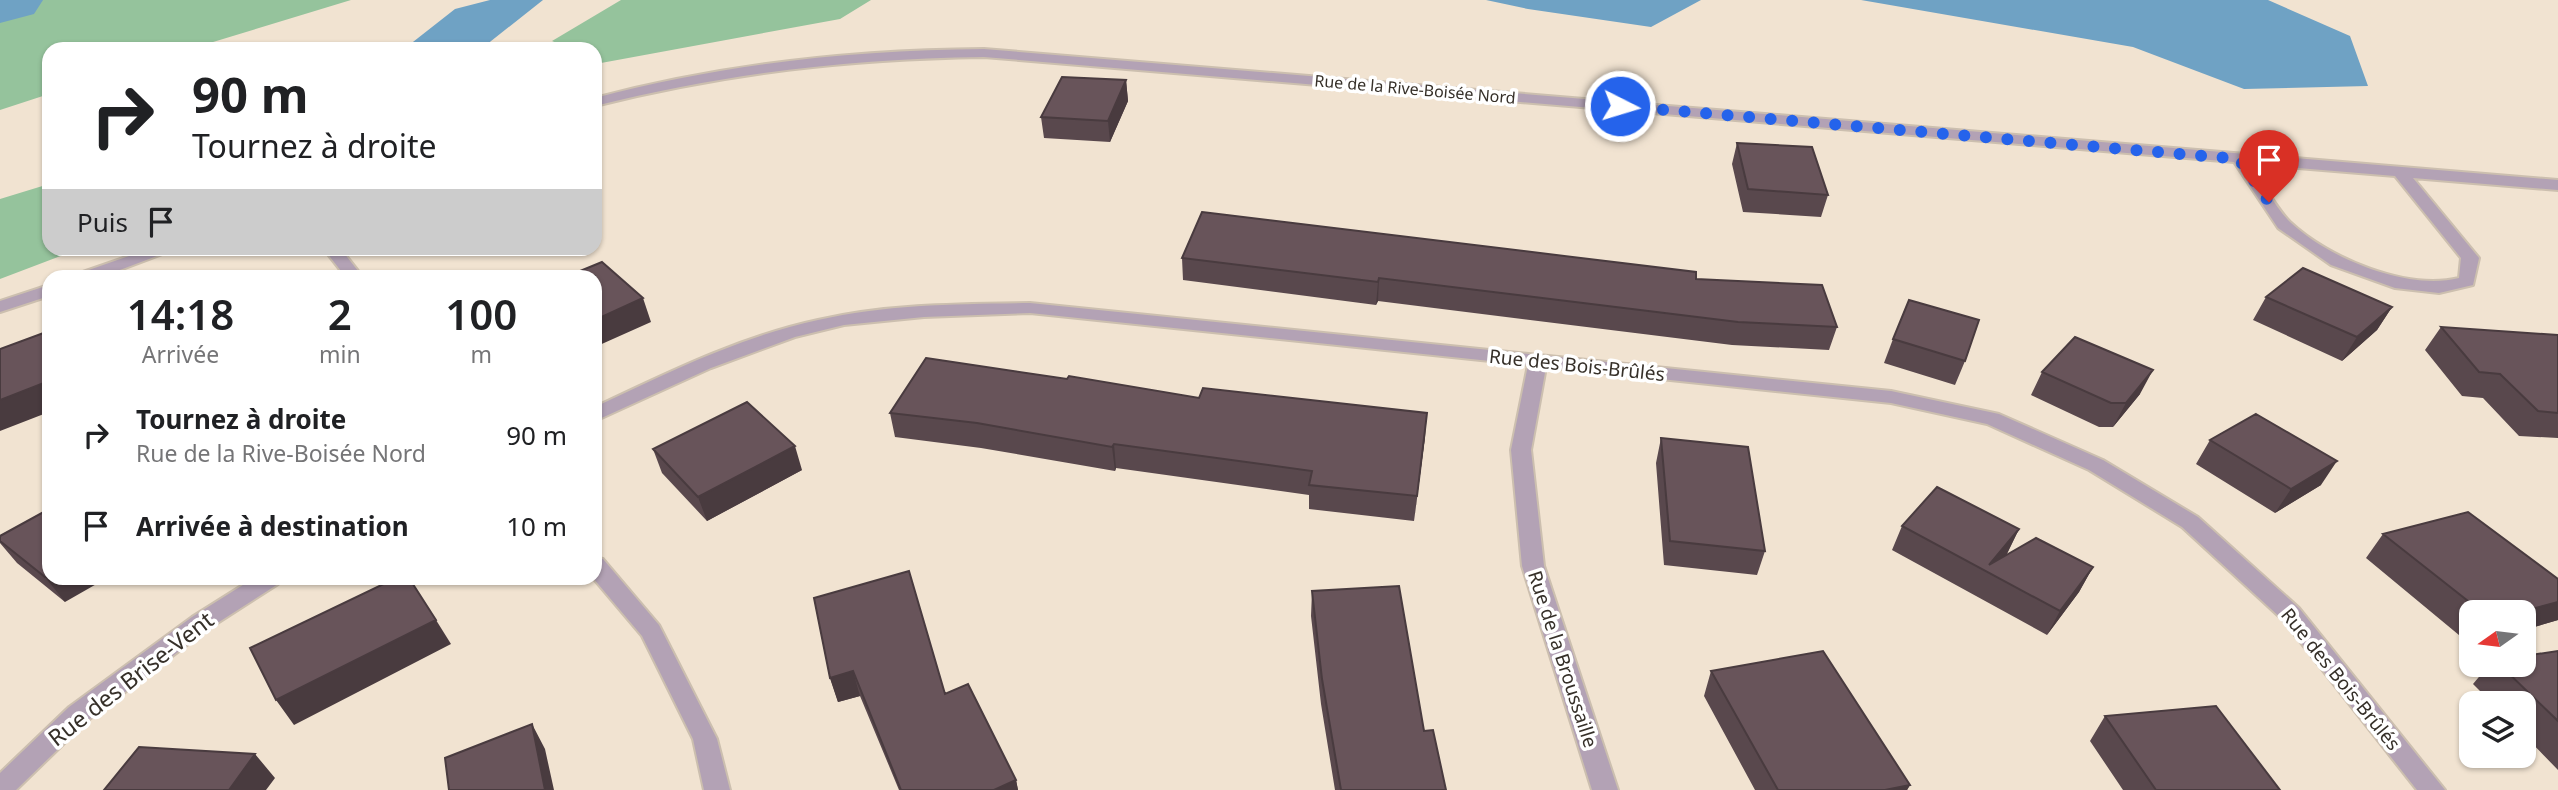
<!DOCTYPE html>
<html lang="fr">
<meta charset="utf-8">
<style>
body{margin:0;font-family:"Noto Sans",sans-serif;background:#f2f2f2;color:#202124;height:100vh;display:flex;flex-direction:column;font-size:26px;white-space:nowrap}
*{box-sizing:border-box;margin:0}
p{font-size:23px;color:#757577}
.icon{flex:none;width:38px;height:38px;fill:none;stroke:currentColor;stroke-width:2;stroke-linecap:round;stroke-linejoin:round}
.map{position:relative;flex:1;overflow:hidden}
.sheet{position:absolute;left:42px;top:270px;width:560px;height:315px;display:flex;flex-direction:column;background:#fff;border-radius:21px;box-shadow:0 2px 5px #0004}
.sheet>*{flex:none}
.top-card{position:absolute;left:42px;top:42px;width:560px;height:214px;border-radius:21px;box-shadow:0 2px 5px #0004;background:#fff;color:#202124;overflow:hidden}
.needle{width:46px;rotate:256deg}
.fabs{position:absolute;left:2459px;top:600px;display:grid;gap:14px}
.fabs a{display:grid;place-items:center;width:77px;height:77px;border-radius:14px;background:#fff;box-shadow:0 2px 5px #0004;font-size:35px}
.pin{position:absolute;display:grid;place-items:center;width:60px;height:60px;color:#fff;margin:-72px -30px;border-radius:50% 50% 50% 0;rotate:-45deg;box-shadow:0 0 7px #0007}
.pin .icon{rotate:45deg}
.me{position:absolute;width:77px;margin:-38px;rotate:95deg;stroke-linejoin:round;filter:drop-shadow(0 0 5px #0008)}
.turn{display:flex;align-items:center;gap:24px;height:147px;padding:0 35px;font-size:32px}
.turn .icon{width:91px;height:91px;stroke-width:2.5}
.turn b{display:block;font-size:49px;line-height:60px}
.then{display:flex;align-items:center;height:66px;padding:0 35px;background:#0003;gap:14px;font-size:26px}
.eta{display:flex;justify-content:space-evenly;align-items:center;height:119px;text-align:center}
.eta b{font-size:42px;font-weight:600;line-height:49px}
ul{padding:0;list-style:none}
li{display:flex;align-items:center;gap:21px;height:91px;padding:0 35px}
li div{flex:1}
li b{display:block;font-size:26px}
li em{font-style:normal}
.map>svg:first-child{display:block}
</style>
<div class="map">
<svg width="2558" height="790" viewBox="0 0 2558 790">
<rect width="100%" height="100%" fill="#f1e3d1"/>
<path fill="#95c39c" d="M0 0H351L190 49H49V94L0 110Z
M621 0H871L840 19 601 63 595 60V49H570L552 41Z
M49 184V248L79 249 0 279V199Z"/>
<path fill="#6fa2c4" d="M490 0H543L481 49H404L455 9Z
M1486 0H1701L1651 27 1528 9Z
M1861 0H2268L2350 36 2368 86 2244 89 2133 47Z"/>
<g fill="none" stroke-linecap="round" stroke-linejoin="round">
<path fill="#6fa2c4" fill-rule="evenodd" d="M0 0H43L34 14 0 23Z"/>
<defs>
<path id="minor" d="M984 49 2558 180V190L2413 178 2479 258 2473 285 2439 293 2395 288 2331 265 2278 228 2234 162 984 57C847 59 728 73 595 106V98C723 64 852 50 984 49ZM2250 164 2395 176 2461 258 2459 278C2407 291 2328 258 2290 222 2274 206 2263 182 2250 164Z
M152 248H178L104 276H80L83 272Z
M323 248H340L362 276H345Z
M49 285V296L0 312V301Z
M1030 303 1891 391 1999 414 2103 460 2198 517 2299 608 2445 790H2417L2283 620 2182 527 2089 470 1987 424 1891 403 1546 367 1531 450 1544 566 1618 790H1592L1522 566 1511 450 1528 365 1030 313 924 317 844 325 795 337 711 368 595 421V407C667 373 739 337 818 320 887 304 959 304 1030 303Z
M595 557 603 559 659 625 717 739 730 790H704L693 739 642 636 593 578Z
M254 578H281L278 584 208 629 87 721 16 790H0V773L69 707 192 617Z"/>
</defs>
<use href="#minor" stroke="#ccbfaf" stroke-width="4"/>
<use href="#minor" fill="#b3a2b5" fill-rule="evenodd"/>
</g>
<path fill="#59484d" d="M1126 80 1128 101 1110 142 1044 138 1041 117Z
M1737 143 1828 195 1821 217 1743 212 1732 164Z
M1182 258 1696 279 1837 327 1829 350 1732 345 1378 301 1376 305 1183 280Z
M2266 297 2392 307 2377 330 2342 361 2253 320Z
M2441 327 2558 335V438L2519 436 2483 398 2462 396 2425 350Z
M1893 339 1965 361 1955 385 1884 363Z
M2042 372 2140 394 2113 427H2099L2031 395Z
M890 413 1425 437 1414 521 1309 509V495L1116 468 1115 471 981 448 895 437Z
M1661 438 1765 551 1757 575 1664 565 1656 463Z
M2210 440 2321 485 2275 513 2196 464Z
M653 449 802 470 707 521 662 473Z
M49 509 65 602 17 563 0 543V536Z
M1902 526 2019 529 2006 555 2093 567 2079 592 2047 635 1892 550Z
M2383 534 2558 620 2524 630V612H2471V645L2366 558Z
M1312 591 1424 731 1446 790H1335L1321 704 1311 616Z
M814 598 945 694 1016 780 1018 790H899L860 696 838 702 830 678Z
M2558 651V770L2524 735V704H2493L2473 684 2489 665H2524Z
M1711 671 1910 785 1907 790H1755L1704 696Z
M2105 716 2280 790H2123L2090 741Z"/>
<path fill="#493b3f" d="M1126 80 1128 101 1110 142 1108 121Z
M1379 278 1378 301 1376 305 1378 282Z
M643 298 651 322 595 347V320Z
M2392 307 2377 330 2342 361 2357 337Z
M2153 370 2140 394 2113 427 2126 403Z
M49 381V412L0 431V400Z
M1427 413 1425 437 1414 521 1417 496Z
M1114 444 1116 468 1115 471 1112 447Z
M795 446 802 470 707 521 698 497Z
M2337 461 2321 485 2275 513 2291 489Z
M2019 529 2007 554 1991 574 1989 565Z
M2093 567 2079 592 2047 635 2060 611Z
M49 575V578H107L65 602 45 577Z
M2558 602V620L2524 630V612H2520Z
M436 620 451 644 294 725 276 700Z
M853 671 860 696 838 702 830 678Z
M532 724 545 749 554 790H545Z
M255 754 275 778 266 790H229Z
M1016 780 1018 790H994Z
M1910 785 1907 790H1885Z"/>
<path fill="#68545a" stroke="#493b3f" stroke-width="2" d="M1062 77 1126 80 1108 121 1041 117Z
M1737 143 1812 147 1828 195 1748 189Z
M1202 212 1696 272V279L1822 285 1837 327 1738 322 1379 278 1378 282 1182 258Z
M602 262 643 298 595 320V276H568Z
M2303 268 2392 307 2357 337 2266 297Z
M1909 300 1979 320 1965 361 1893 339Z
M2441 327 2558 335V413L2538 411 2500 374 2479 372Z
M49 331V381L0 400V349Z
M2075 337 2153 370 2126 403H2111L2042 372Z
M926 358 1067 379 1069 376 1199 398 1203 388 1427 413 1417 496 1309 485 1312 471 1114 444 1112 447 977 423 890 413Z
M747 402 795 446 698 497 653 449Z
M2256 414 2337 461 2291 489 2210 440Z
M1661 438 1748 447 1765 551 1670 541Z
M1937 487 2019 529 1989 565 2036 538 2093 567 2060 611 1902 526Z
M49 509V575L45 577 0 541V536Z
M2468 512 2558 579V602L2520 612H2482L2383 534Z
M909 571 945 694 968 684 1016 780 994 790H901L853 671 830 678 814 598Z
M396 578H409L436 620 276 700 250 648Z
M1399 586 1424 731 1433 730 1446 790H1341L1322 679 1312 591Z
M1823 651 1910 785 1885 790H1778L1711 671Z
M2558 651V721L2500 665H2524V656Z
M2216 706 2280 790H2156L2105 716Z
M532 724 545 790H449L445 758Z
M139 747 255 754 229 790H104Z"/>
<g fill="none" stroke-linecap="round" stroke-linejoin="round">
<path stroke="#2563eb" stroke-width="12" stroke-dasharray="0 21.6" d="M1620 106 2239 159 2269 202"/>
</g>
<g text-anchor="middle" stroke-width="7" stroke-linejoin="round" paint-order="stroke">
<g font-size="16" fill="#363029" stroke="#fff">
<text transform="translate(1415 89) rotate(5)" y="6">Rue de la Rive-Boisée Nord</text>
</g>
<g font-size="19" fill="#363029" stroke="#fff">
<text transform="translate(1577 365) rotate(6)" y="7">Rue des Bois-Brûlés</text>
<text transform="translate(1563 659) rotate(72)" y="7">Rue de la Broussaille</text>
<text transform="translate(2341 679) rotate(51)" y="7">Rue des Bois-Brûlés</text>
</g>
<g font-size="23" fill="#363029" stroke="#fff">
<text transform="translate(131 679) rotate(-38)" y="8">Rue des Brise-Vent</text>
</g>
</g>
</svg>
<div class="fabs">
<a><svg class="needle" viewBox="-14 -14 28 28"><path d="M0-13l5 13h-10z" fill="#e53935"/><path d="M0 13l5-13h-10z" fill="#757577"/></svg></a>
<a><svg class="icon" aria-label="layers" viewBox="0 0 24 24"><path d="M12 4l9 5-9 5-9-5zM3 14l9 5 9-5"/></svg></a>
</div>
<div class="pin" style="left:2269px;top:202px;background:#d93025"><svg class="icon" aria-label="arrive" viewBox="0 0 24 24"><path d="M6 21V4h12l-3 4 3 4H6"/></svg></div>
<svg class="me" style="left:1620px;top:106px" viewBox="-20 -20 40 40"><circle r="17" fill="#2563eb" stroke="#fff" stroke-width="3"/><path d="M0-11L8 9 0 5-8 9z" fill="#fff"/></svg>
<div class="top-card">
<div class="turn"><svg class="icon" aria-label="right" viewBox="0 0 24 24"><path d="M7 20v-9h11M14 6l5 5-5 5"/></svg><div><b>90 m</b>Tournez à droite</div></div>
<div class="then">Puis<svg class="icon" aria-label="arrive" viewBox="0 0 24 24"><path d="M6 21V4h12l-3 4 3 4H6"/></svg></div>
</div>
<section class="sheet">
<div class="eta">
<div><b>14:18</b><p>Arrivée</p></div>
<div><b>2</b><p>min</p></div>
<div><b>100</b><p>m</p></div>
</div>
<ul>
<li><svg class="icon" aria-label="right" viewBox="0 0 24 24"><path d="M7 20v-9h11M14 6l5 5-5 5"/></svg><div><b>Tournez à droite</b><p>Rue de la Rive-Boisée Nord</p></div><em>90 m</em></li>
<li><svg class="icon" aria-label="arrive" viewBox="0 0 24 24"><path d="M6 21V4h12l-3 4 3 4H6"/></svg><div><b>Arrivée à destination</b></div><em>10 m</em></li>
</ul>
</section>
</div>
